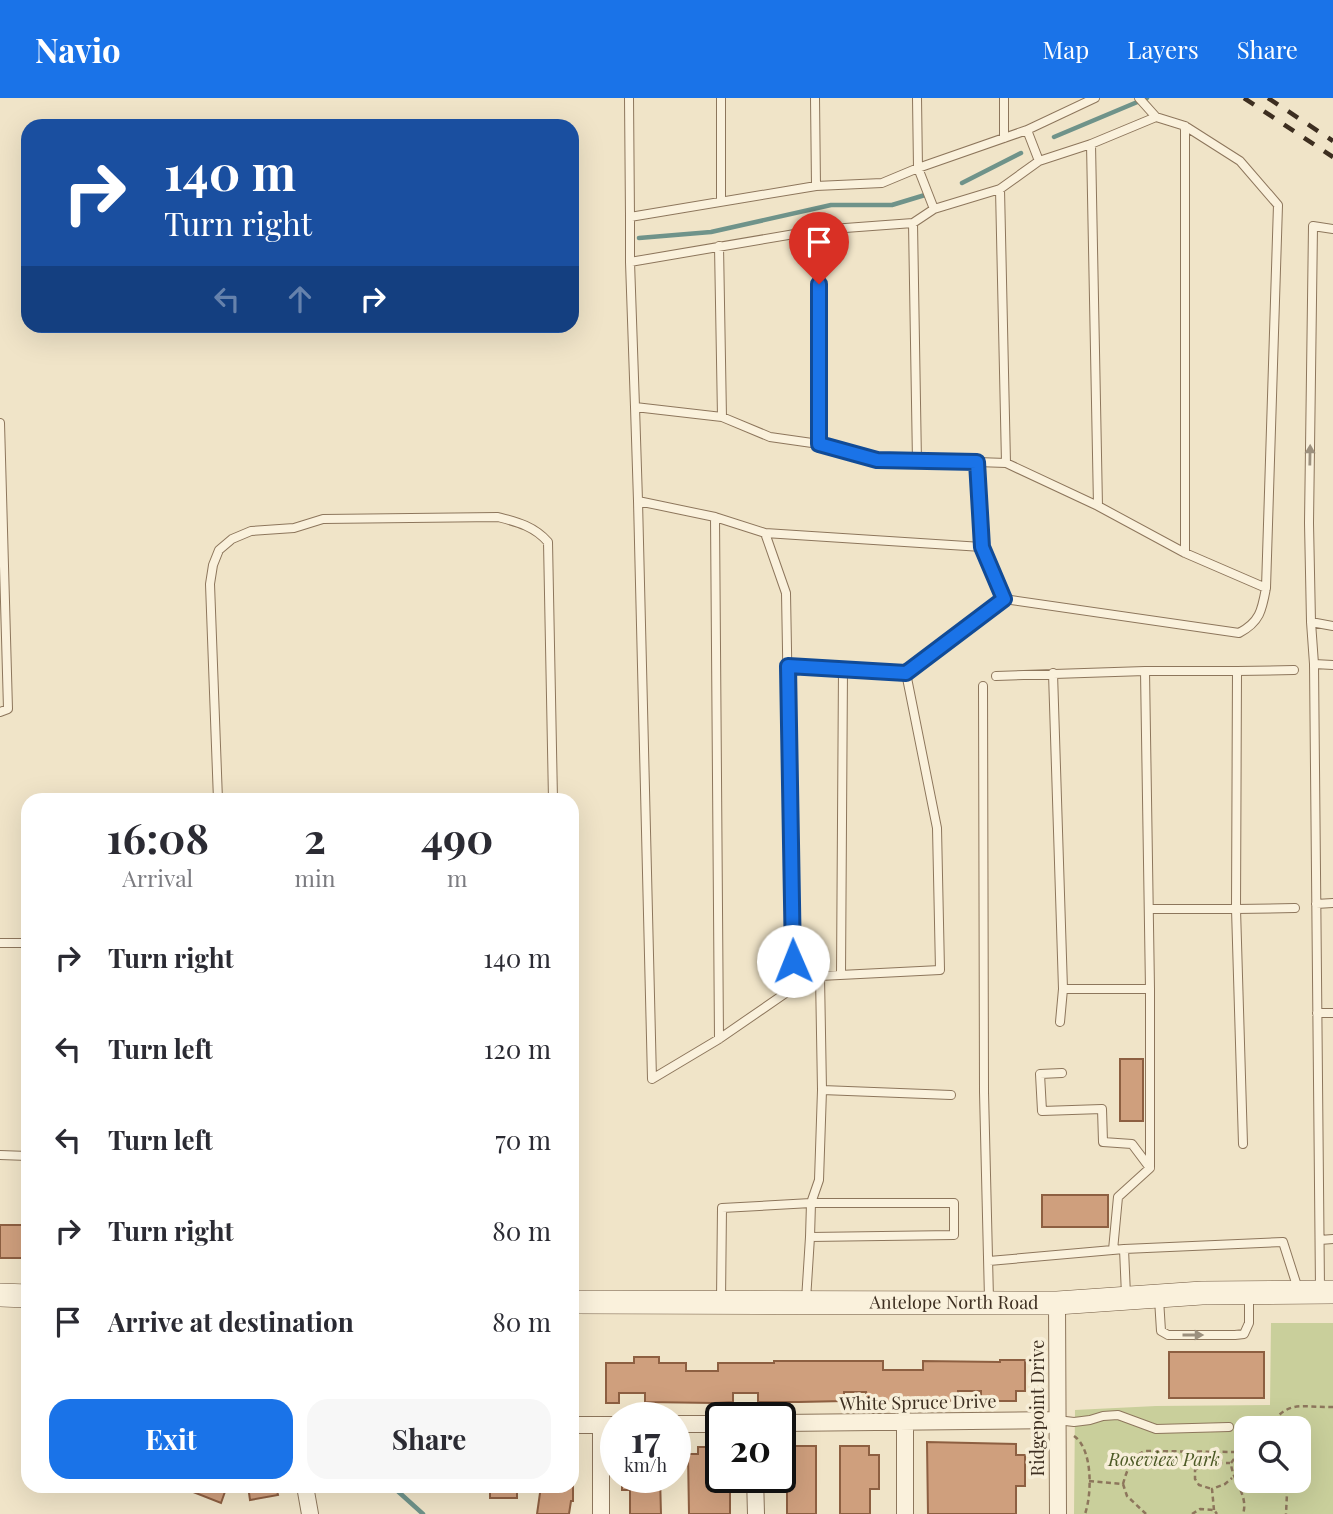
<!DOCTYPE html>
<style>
body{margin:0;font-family:"Playfair Display",serif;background:#f7f7f7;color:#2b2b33;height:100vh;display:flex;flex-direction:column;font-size:26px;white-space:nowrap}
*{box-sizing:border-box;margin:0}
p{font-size:23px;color:#7c7c81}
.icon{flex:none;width:38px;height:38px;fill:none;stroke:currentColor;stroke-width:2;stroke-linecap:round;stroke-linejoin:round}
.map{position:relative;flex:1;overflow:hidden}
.drawer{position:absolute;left:21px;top:695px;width:558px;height:700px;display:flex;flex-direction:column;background:#fff;border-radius:21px;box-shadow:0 7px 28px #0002}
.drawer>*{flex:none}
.top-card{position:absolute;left:21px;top:21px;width:558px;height:214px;border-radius:21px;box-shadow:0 7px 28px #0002;background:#1a4fa0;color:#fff;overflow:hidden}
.tools{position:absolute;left:1234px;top:1318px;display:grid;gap:14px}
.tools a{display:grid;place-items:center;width:77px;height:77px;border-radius:14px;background:#fff;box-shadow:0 7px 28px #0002;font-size:35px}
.speed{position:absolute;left:600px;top:1304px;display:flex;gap:14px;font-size:35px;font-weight:700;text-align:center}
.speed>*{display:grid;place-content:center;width:91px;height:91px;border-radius:50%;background:#fff;box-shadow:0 7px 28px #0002;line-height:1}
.speed small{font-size:18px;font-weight:400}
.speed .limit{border:4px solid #111;border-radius:10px;background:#fff;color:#111}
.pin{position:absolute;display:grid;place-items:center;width:60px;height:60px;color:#fff;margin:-72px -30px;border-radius:50% 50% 50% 0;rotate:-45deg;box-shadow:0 0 7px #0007}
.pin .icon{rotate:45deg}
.me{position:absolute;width:77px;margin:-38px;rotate:359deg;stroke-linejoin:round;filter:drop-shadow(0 0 5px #0008)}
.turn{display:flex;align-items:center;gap:24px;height:147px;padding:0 28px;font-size:32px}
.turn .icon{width:91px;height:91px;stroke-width:2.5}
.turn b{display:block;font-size:49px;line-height:60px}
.lanes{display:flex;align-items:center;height:66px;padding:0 28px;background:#0003;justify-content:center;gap:35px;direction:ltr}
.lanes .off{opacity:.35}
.eta{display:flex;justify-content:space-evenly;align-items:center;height:119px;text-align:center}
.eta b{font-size:42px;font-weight:700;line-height:49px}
.button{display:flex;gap:14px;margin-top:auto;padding:14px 28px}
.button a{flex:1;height:80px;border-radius:21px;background:#1a73e8;color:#fff;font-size:28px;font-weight:700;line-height:80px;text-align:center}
.button a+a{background:#f7f7f7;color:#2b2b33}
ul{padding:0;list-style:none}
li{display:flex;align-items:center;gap:21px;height:91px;padding:0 28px}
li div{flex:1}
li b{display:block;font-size:26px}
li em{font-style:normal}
header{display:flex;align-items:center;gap:42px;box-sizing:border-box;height:98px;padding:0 35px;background:#1a73e8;color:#fff}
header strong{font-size:33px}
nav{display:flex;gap:38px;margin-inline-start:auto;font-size:24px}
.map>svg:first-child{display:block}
</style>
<header>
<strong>Navio</strong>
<nav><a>Map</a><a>Layers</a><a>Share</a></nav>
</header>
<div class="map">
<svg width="1333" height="1416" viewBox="0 0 1333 1416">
<rect width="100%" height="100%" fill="#f0e4c8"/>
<path fill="#c9cf9b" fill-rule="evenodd" d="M1271 1225H1333V1416H1074L1075 1312 1156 1308 1270 1307ZM1246 1330H1298V1382H1246Z"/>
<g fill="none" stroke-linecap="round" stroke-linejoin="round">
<path stroke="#6f938a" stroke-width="4.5" d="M1054 39 1147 0
M962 85 1021 55
M639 140 711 134 831 107H892L925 97
M392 1388 423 1416"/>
</g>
<path fill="#cf9f7d" stroke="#8d5f41" stroke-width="2" d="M1120 961H1143V1023H1120Z
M1042 1097H1108V1129H1042Z
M0 1127H28V1160H0Z
M1169 1254H1264V1300H1169Z
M634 1259H659V1265H686V1273H718V1265H774V1263H883V1272H923V1263L1000 1264V1262H1025V1293H1016V1303H981V1293H958V1303H866V1294H844V1303L799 1304H758V1295H733V1304L714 1305 645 1304V1295H619V1305H606V1265H634Z
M927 1344 1016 1346V1357H1025V1388H1016V1416H928Z
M787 1348H816V1416H787V1389H780V1357H787Z
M840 1348H869V1357H879V1391H870V1416H840Z
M698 1349H721V1379H730V1416H689L688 1356H698Z
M622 1379H660L661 1416H630V1392H622Z
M178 1388H227L221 1405Z
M248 1388H276L278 1397 250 1402Z
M490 1388H517V1400H490Z
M541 1388H573V1403H571L569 1416H537Z"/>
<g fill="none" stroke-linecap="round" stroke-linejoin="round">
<defs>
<path id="lane" d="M629 0 630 119 816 88 882 85 918 70 1027 32 1095 0
M721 0V102
M815 0 816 88
M917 0 918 70 934 111
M1004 0V40
M1139 0 1156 19
M1185 28V455
M1027 32 1039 63
M1091 46 1098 408
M1000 91 1006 365
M630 119V164
M913 125 917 364
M818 132 819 346
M719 148 722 319
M635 309 638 403
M0 325 8 611 0 614
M977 364 877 362 819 346 770 339 722 319 635 309 630 164 818 132 913 125 934 111 1000 91 1039 63 1091 46 1156 19 1185 28 1240 63 1278 107 1266 490 1185 455 1098 408 1006 365 977 364 982 449
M715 419 719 941
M765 435 982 449 1004 501
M1311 524 1309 425 1313 128 1333 131
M1314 566 1311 524 1333 528
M788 567 906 575 937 730 940 872 820 878
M1237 573 1294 572
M906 575 1004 501 1239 535C1260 524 1262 512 1266 490
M1053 575 1063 891 1060 924
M996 578 1145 573H1237L1236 811H1149
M983 588 984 994 989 1201
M218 702 210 486 213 467 219 452 232 441 251 433 294 430 323 421 498 419C517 424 534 428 548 444L553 702
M1316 806 1333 805
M0 845H28
M841 876 843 571
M793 890 786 495 765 435 715 419 638 403 652 981 719 941 793 890 820 878 822 992
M1063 891H1150
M1317 915H1333
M1062 975 1040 976 1042 1013 1102 1011 1103 1044 1132 1046 1150 1070
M1243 1046 1236 811 1295 810
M0 1057 28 1058
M1320 1142 1333 1141
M1124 1151 1283 1144 1298 1191
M1113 1152 1118 1099 1150 1070V891L1145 573
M989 1163 1124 1151 1126 1197
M1320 1191 1314 566 1333 567
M1159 1201 1161 1233 1168 1237H1235L1244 1236 1249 1225V1198
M721 1202 722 1110 811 1105 810 1139 954 1137V1105H811L819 1082 822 992 951 997
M806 1202 810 1139
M1057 1322 1074 1324 1090 1322 1103 1318 1118 1317 1156 1331 1229 1329"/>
<path id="street" d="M1057 1205 1058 1416
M780 1325 1057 1322
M905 1325V1416
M676 1326H721
M572 1327H616
M601 1327V1416
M755 1379 756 1416
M305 1388 310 1416"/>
<g id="secondary">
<path d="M0 1197 28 1198"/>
<path id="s1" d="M572 1204 1057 1205 1202 1195 1333 1194"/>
</g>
</defs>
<use href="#lane" stroke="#8d765c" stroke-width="10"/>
<use href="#street" stroke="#8d765c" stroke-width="18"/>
<use href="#secondary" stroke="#6f573f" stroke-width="24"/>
<path stroke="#8d765c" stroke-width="2.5" stroke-dasharray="5 3.5" stroke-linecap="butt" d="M1269 1330C1287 1300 1304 1310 1333 1309
M1074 1338C1093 1351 1092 1396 1085 1416
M1209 1353V1365L1202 1366 1195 1372V1381L1199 1387 1212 1391
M1239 1354 1231 1365C1232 1383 1249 1397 1243 1416
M1209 1365H1230
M1283 1382 1287 1395 1286 1416
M1089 1383 1123 1386C1127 1372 1131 1360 1144 1353L1239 1354 1246 1351
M1123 1386 1127 1398 1146 1416
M1214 1412 1212 1391 1225 1386 1232 1380
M1192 1416 1200 1411 1214 1412 1217 1416"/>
<use href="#lane" stroke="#faf1dc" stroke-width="8"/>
<use href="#street" stroke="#faf1dc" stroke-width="16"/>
<use href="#secondary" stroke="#faf1dc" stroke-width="23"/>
<path stroke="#3d2e20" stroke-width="4.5" stroke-dasharray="12 12" stroke-linecap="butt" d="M1244 0 1333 59
M1268 0 1333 43"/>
</g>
<defs><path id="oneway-solid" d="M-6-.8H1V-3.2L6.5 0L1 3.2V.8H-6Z" transform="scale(1.75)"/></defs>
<g fill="#9c907e">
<use href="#oneway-solid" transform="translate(1310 357) rotate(-89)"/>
<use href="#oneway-solid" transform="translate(1193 1237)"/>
</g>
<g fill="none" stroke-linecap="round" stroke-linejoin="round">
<defs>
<path id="route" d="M793 863 788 568 906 575 1004 501 982 449 977 364 877 362 819 346V186"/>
</defs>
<use href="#route" stroke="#114b97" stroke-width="18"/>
<use href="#route" stroke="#1a73e8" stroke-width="12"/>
</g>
<g text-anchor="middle" stroke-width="7" stroke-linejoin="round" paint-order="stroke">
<g font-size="18" fill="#3d2e20" stroke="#f7eed8">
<text dy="6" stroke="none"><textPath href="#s1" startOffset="382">Antelope North Road</textPath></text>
<text transform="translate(918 1305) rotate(-1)" y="6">White Spruce Drive</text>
<text transform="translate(1038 1310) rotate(-90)" y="6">Ridgepoint Drive</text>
</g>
<g font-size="18" font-style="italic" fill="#4d5a26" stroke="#f7eed8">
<text x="1164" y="1368">Roseview Park</text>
</g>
</g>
</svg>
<div class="tools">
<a><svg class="icon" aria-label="search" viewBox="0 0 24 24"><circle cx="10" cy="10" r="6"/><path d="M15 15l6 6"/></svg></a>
</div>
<div class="speed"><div>17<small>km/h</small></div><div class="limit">20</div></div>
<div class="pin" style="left:819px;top:186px;background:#d93025"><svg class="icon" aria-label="arrive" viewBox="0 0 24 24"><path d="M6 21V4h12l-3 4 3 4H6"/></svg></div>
<svg class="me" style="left:793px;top:863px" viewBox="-20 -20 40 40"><circle r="19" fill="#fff"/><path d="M0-13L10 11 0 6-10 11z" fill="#1a73e8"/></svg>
<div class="top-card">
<div class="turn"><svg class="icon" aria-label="right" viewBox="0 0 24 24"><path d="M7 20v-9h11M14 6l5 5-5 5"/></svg><div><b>140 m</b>Turn right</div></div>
<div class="lanes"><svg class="icon off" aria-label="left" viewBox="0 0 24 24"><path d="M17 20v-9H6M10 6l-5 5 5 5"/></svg><svg class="icon off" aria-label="ahead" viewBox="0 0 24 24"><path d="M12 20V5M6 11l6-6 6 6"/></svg><svg class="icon" aria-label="right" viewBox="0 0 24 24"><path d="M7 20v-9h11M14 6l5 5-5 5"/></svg></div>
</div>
<section class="drawer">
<div class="eta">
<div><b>16:08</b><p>Arrival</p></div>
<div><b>2</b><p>min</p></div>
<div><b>490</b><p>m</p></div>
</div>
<ul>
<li><svg class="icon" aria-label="right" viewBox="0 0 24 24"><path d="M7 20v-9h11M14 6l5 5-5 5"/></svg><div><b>Turn right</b></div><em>140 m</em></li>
<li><svg class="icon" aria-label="left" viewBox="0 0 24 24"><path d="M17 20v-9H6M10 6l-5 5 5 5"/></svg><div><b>Turn left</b></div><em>120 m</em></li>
<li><svg class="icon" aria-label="left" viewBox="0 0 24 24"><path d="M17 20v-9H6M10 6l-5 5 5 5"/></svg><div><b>Turn left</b></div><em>70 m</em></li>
<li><svg class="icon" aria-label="right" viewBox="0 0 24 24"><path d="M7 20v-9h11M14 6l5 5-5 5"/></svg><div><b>Turn right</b></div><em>80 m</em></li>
<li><svg class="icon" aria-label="arrive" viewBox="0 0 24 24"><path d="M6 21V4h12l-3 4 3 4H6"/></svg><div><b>Arrive at destination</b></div><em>80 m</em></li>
</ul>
<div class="button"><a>Exit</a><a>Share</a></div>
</section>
</div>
